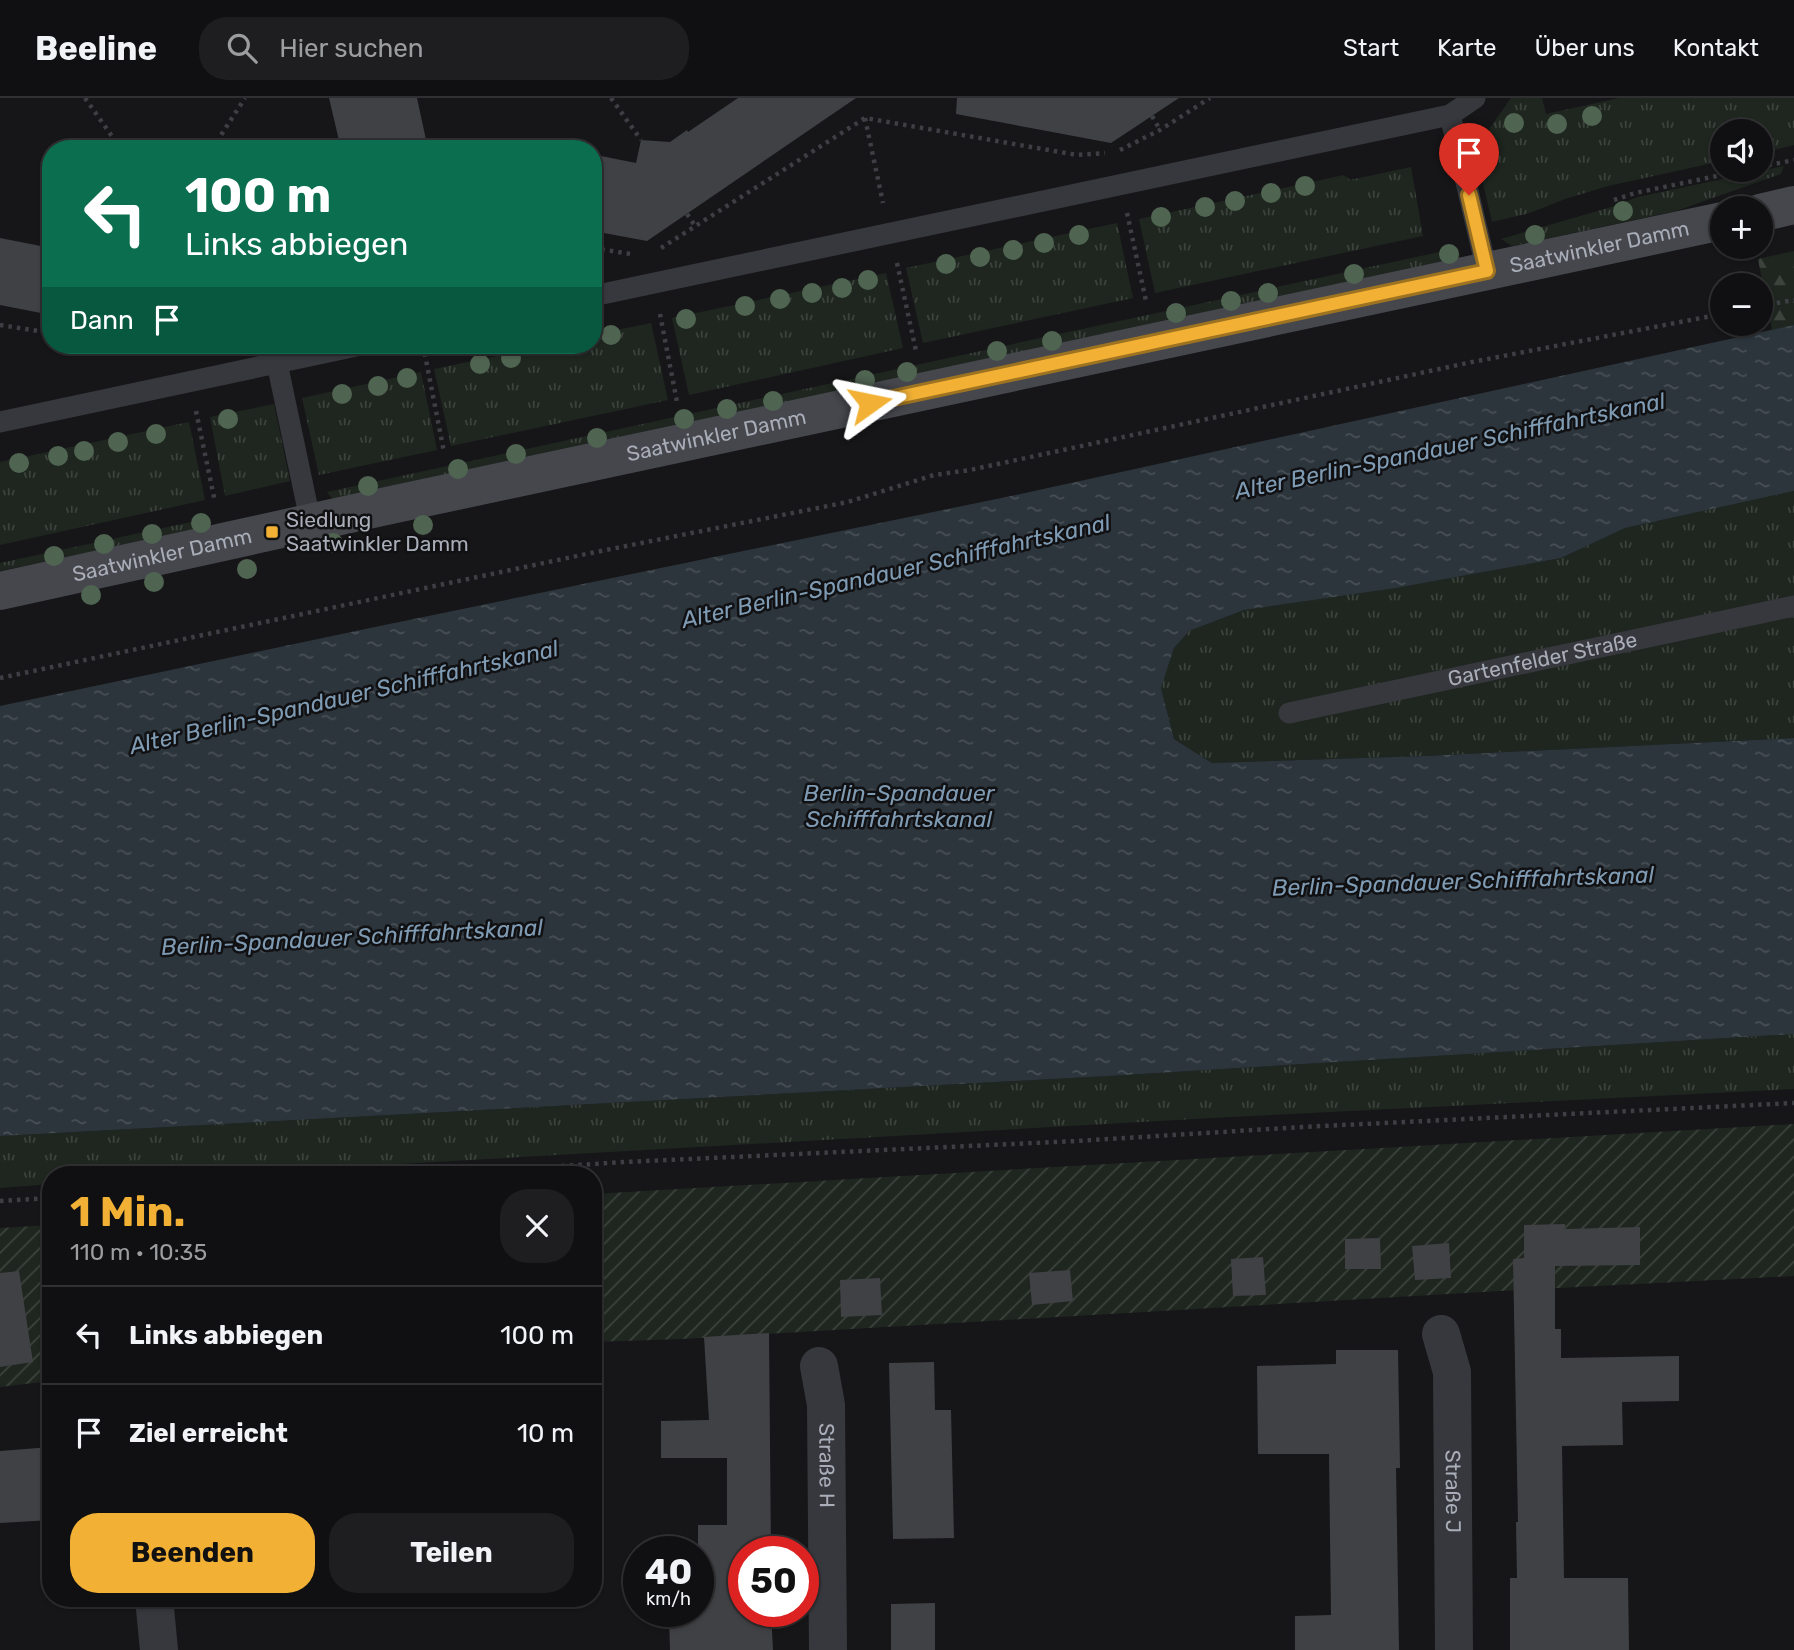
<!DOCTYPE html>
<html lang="de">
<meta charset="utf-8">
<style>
body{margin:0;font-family:Rubik,sans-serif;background:#1e1e20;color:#f1f3f6;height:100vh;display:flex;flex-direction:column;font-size:26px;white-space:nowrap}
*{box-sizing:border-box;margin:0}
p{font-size:23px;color:#9c9d9f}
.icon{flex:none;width:38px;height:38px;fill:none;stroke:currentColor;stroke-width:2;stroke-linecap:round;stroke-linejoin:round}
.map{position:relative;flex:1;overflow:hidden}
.drawer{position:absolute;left:42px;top:1068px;width:560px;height:441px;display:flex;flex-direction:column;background:#101012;border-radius:28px;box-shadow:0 2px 5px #0004,0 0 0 2px #303032}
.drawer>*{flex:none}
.top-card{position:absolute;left:42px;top:42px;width:560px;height:214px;border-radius:28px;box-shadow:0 2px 5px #0004,0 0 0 2px #303032;background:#0b6e4f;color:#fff;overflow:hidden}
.fabs{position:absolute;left:1710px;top:21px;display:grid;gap:14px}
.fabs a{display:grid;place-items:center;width:63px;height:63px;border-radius:50%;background:#101012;box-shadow:0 2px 5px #0004,0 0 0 2px #303032;font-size:35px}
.speed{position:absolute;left:623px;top:1438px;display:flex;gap:14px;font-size:35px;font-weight:700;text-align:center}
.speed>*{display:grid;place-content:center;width:91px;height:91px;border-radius:50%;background:#101012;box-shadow:0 2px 5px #0004,0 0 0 2px #303032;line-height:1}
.speed small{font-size:18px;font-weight:400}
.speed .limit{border:10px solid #d22;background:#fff;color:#111}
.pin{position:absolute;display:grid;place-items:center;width:60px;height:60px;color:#fff;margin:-72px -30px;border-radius:50% 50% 50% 0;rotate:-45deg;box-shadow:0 0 7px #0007}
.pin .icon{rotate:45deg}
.me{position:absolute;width:77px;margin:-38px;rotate:78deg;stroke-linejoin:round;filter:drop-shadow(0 0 5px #0008)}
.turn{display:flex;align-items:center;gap:24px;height:147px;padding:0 28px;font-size:32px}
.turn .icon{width:91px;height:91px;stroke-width:2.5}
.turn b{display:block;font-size:49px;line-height:60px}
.then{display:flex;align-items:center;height:66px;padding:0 28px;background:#0003;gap:14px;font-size:26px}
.round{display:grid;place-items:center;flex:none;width:74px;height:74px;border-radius:28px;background:#1e1e20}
.overview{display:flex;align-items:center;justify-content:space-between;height:119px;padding:0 28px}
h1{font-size:42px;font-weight:700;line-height:52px;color:#f2b134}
.primary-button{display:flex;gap:14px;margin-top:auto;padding:14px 28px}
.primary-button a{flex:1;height:80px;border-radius:28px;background:#f2b134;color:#111;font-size:28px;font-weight:700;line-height:80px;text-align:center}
.primary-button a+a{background:#1e1e20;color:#f1f3f6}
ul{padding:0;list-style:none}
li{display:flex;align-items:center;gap:21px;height:98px;padding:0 28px;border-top:2px solid #303032}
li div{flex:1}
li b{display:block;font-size:26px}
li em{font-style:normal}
header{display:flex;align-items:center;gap:42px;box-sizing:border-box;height:98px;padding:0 35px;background:#101012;border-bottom:2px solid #303032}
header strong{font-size:33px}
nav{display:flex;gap:38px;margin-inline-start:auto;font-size:24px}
.search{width:490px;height:63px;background:#1e1e20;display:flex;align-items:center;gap:18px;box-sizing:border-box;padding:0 24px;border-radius:28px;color:#9c9d9f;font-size:26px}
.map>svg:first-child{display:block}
</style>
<header>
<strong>Beeline</strong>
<div class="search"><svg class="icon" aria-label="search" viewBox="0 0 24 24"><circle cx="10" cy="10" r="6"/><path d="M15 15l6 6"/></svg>Hier suchen</div>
<nav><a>Start</a><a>Karte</a><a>Über uns</a><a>Kontakt</a></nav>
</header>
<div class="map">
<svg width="1794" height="1552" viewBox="0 0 1794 1552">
<defs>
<pattern id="grass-tufts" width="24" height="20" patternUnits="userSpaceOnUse" patternTransform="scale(1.75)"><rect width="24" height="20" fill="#1e261f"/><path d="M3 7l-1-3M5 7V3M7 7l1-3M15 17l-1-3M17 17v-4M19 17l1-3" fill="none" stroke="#3c433d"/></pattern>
<pattern id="forest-firs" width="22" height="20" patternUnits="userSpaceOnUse" patternTransform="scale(1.75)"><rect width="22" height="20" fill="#1e261f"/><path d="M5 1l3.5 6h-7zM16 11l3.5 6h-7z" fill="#3c433d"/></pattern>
<pattern id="garden-furrows" width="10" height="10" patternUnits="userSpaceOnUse" patternTransform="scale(1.75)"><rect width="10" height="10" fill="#1e261f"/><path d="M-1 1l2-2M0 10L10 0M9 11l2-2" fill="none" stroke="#3c433d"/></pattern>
<pattern id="water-ripples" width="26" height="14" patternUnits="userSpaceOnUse" patternTransform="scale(1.75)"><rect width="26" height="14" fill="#2c353c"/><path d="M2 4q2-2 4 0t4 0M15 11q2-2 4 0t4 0" fill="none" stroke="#485056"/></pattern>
</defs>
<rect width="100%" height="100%" fill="#161618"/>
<path fill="url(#grass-tufts)" d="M1511 0H1542L1546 16 1619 0H1794V47L1761 55 1760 33H1722V63L1608 88 1565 101 1530 115 1492 124 1475 51Z
M1784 68 1781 76 1676 113 1512 148 1501 141 1608 110 1638 99Z
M1411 69 1423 138 1155 195 1139 121 1344 77 1350 82Z
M1117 125 1133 200 923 245 906 170Z
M1458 150 1460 160 333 402 327 394Z
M886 175 903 250 689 297 672 220Z
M651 225 668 302 451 348 434 271 549 247H593V237Z
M421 274 437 352 319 377 302 300Z
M274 306 290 383 225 398 210 319Z
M189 324 205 402 0 447V364Z
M1794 393V640L1425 658 1212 665 1174 641 1161 590 1174 550 1189 533 1244 512 1396 490 1561 460 1625 430Z
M205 421 208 429 0 473V465Z
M1794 936V991L1230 1019 221 1076H51V1086L0 1090V1038L1108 978Z"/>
<path fill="url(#forest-firs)" d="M1794 153V227L1772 232 1758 161Z"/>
<path fill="url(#garden-furrows)" d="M1794 1026V1178L1500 1193 683 1241 593 1244V1096Z
M51 1127V1283L0 1289V1130Z"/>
<path fill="url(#water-ripples)" d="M1794 227V393L1625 430 1561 460 1396 490 1244 512 1189 533 1174 550 1161 590 1174 641 1212 665 1425 658 1794 640V936L1108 978 0 1038V608L370 530 1011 398Z"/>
<path fill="#404145" d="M329 0H417L428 51H341Z
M738 0H856L647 143 593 133V62L600 63 601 58 636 65 641 42 670 44 687 32 688 34Z
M957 0H1179L1111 45 956 16Z
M0 140 51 150V217L0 207Z
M1565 1126V1131L1640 1129V1167L1555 1168V1231H1561V1260L1679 1258V1303L1622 1304 1623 1347 1562 1348 1564 1480H1628L1629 1552H1510V1480H1517L1516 1424H1518L1513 1161 1524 1160V1127Z
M1380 1140 1381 1171H1345V1141Z
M1449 1145 1451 1180 1415 1182 1412 1148Z
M1263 1159 1266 1197 1233 1198 1231 1161Z
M1070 1172 1073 1203 1032 1207 1029 1175Z
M19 1173 33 1264 0 1269V1175Z
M880 1180 882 1217 841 1219 840 1182Z
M769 1235 771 1454H744V1514H771L773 1552H670L669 1518 698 1517V1427H727V1360H661V1323L709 1322 704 1239Z
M1336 1252H1398L1400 1370H1396L1399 1552H1295V1518L1331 1517 1329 1356H1258L1257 1268 1336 1266Z
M934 1264 935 1312H951L954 1440 893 1441 889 1265Z
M51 1349V1422L0 1425V1353Z
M935 1505V1552H891V1506Z"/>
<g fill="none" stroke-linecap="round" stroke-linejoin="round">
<path stroke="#3d3f44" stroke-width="4.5" stroke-dasharray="3.5 5" stroke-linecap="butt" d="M85 0 121 51
M611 0 641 42
M1152 18 1160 32
M865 20 883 105
M212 51 245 0
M1120 52 1160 32 1210 0
M1760 69 1794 62
M1614 102 1635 95 1746 72
M1127 115 1146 203
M687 116 695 128
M593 150 631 156
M661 150 865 20 1077 57 1105 55
M897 165 916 253
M1760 208 1794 202
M660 216 677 304
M0 227 51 235
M120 247 169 255
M423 247 444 354
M196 313 215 404
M0 580 591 455 848 404 934 377 970 372 1472 264 1722 216
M434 1076 625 1064 1077 1043 1302 1029 1794 1005
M0 1103 51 1100"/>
<g stroke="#37383d" stroke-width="21">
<path d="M1450 17 1487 173"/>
<path d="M593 198 1450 17 1475 0"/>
<path d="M277 265 311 426"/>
<path d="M0 324 361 247"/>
<path id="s1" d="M1289 615 1794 508"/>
</g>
<g stroke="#37383d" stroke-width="38">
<path id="s2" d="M1441 1236 1452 1274 1454 1552"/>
<path id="s3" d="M819 1268 826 1307 828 1552"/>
<path d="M154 1500 159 1552"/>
</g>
<g stroke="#45474d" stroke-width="38">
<path d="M1760 115 1794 107"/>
<path id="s4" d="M0 493 391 407 1722 123"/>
</g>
</g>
<g fill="#506452">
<circle cx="1592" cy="18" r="10"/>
<circle cx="1514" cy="25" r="10"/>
<circle cx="1557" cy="26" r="10"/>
<circle cx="1305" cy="88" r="10"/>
<circle cx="1271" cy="95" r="10"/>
<circle cx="1235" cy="103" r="10"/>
<circle cx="1205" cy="109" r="10"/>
<circle cx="1623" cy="113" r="10"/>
<circle cx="1161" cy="119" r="10"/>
<circle cx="1079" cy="137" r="10"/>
<circle cx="1535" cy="137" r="10"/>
<circle cx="1044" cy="145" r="10"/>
<circle cx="1013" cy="152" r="10"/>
<circle cx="1449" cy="156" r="10"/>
<circle cx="980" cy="159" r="10"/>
<circle cx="946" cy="166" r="10"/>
<circle cx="1354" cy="176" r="10"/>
<circle cx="868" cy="182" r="10"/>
<circle cx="842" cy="190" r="10"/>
<circle cx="812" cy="195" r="10"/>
<circle cx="1268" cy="195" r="10"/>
<circle cx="780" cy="201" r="10"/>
<circle cx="1231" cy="203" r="10"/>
<circle cx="745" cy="208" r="10"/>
<circle cx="1176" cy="215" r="10"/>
<circle cx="686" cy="221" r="10"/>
<circle cx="611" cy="237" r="10"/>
<circle cx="1052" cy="243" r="10"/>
<circle cx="997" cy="253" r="10"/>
<circle cx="511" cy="260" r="10"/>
<circle cx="480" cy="266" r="10"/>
<circle cx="907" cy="274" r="10"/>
<circle cx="407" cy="280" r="10"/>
<circle cx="865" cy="282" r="10"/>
<circle cx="378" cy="288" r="10"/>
<circle cx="342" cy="296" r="10"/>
<circle cx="773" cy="303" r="10"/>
<circle cx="727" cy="311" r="10"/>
<circle cx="228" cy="321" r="10"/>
<circle cx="684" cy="321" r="10"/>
<circle cx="156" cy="336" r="10"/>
<circle cx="597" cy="340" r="10"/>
<circle cx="118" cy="344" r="10"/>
<circle cx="84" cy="353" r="10"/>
<circle cx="516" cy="356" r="10"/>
<circle cx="58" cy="358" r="10"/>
<circle cx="19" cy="365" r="10"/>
<circle cx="458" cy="371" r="10"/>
<circle cx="368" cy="388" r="10"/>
<circle cx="201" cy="425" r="10"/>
<circle cx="423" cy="427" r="10"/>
<circle cx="152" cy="436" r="10"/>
<circle cx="333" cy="445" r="10"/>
<circle cx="104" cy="446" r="10"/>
<circle cx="54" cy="458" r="10"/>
<circle cx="247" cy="471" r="10"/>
<circle cx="154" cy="484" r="10"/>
<circle cx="91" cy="497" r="10"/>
</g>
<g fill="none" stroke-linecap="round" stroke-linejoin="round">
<defs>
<path id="route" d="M870 305 1487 173 1469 97"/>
</defs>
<use href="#route" stroke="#9d7322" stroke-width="18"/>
<use href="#route" stroke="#f2b134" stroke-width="12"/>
</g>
<rect fill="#f2b134" stroke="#111113" stroke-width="2.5" x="265" y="427" width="14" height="14" rx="3.5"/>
<g text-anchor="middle" stroke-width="5" stroke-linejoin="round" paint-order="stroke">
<g font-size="21" fill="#a8adb8" stroke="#111113">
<text dy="7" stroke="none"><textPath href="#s4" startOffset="1636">Saatwinkler Damm</textPath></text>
<text dy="7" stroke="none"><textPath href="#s4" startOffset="733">Saatwinkler Damm</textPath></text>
<text dy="7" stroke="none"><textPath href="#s4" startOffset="166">Saatwinkler Damm</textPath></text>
<text dy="7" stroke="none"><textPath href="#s1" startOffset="259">Gartenfelder Straße</textPath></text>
<text dy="7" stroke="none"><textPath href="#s3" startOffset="100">Straße H</textPath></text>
<text dy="7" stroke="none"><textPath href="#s2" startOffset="159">Straße J</textPath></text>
</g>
<g font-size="21" fill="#a8adb8" stroke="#111113" text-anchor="start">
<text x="286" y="429">Siedlung<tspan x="286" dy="24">Saatwinkler Damm</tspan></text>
</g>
<g font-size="23" font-style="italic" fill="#7f9bb3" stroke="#111113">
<text transform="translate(1450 348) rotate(-12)" y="8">Alter Berlin-Spandauer Schifffahrtskanal</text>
<text transform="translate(896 473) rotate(-13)" y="8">Alter Berlin-Spandauer Schifffahrtskanal</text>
<text transform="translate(344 599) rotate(-13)" y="8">Alter Berlin-Spandauer Schifffahrtskanal</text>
<text x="899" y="703">Berlin-Spandauer<tspan x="899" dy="26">Schifffahrtskanal</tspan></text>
<text transform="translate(1463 783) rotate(-2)" y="8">Berlin-Spandauer Schifffahrtskanal</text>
<text transform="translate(352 839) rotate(-3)" y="8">Berlin-Spandauer Schifffahrtskanal</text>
</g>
</g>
</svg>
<div class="fabs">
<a><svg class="icon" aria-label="sound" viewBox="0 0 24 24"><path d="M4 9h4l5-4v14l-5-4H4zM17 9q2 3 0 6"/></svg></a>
<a>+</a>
<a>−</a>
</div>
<div class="speed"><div>40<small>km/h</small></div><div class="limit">50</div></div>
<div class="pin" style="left:1469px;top:97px;background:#d93025"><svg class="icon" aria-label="arrive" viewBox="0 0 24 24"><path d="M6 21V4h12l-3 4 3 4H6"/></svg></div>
<svg class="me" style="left:870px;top:305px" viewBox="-20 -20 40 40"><path d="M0-17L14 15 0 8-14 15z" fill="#f2b134" stroke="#fff" stroke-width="4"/></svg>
<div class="top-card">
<div class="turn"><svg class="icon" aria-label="left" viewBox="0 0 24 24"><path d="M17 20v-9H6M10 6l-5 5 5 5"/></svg><div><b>100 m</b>Links abbiegen</div></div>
<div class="then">Dann<svg class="icon" aria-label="arrive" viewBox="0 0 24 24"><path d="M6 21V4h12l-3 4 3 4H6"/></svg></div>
</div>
<section class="drawer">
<div class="overview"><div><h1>1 Min.</h1><p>110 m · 10:35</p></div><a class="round"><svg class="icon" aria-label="close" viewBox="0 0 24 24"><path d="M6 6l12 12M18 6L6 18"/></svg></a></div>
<ul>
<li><svg class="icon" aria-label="left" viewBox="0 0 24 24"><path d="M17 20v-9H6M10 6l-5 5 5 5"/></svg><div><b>Links abbiegen</b></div><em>100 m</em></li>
<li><svg class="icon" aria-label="arrive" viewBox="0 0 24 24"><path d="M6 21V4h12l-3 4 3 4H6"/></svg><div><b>Ziel erreicht</b></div><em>10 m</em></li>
</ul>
<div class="primary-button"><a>Beenden</a><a>Teilen</a></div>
</section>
</div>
